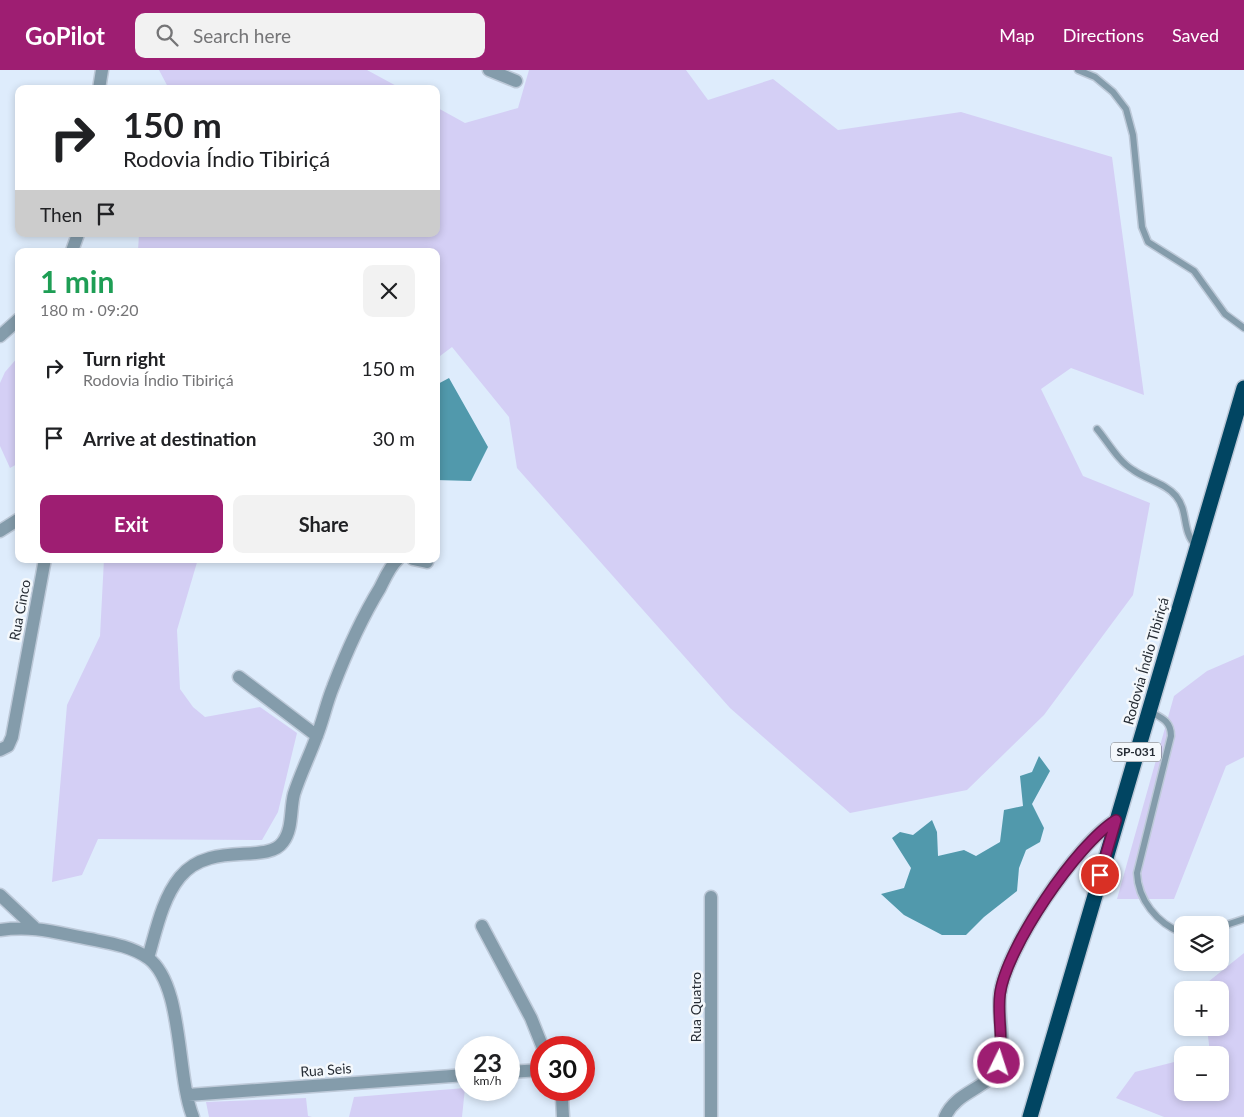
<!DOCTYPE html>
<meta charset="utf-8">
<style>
body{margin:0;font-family:Lato,sans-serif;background:#f2f2f2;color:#202124;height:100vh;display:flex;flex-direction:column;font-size:19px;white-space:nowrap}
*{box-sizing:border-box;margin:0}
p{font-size:16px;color:#757577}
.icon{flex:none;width:28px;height:28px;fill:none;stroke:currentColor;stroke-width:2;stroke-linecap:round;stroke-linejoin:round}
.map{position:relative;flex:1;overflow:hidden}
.details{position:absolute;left:15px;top:178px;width:425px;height:315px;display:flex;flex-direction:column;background:#fff;border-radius:10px;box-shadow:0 2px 8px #0003}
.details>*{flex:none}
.guide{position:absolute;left:15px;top:15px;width:425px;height:152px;border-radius:10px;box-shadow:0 2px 8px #0003;background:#fff;color:#202124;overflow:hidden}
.buttons{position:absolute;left:1174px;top:846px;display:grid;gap:10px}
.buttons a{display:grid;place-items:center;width:55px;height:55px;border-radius:10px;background:#fff;box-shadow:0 2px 8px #0003;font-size:25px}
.speed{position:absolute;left:455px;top:966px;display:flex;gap:10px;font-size:25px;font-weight:700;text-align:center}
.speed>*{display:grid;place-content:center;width:65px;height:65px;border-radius:50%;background:#fff;box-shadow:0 2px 8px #0003;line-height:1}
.speed small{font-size:12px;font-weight:400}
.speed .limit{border:8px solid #d22;background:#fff;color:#111}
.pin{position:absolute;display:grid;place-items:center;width:42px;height:42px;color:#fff;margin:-21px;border:2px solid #fff;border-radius:50%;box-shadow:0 1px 5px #0007}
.me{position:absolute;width:55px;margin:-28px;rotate:4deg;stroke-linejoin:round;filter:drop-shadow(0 0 4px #0008)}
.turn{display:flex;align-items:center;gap:18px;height:105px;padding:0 25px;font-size:22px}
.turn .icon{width:65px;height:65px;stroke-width:2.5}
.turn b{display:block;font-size:35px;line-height:42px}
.then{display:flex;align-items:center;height:48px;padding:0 25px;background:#0003;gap:10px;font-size:19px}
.round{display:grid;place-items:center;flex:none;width:52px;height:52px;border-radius:10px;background:#f2f2f2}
.summary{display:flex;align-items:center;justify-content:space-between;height:85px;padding:0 25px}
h1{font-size:30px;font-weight:700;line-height:38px;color:#1e9e55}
.action{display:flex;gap:10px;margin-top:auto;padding:10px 25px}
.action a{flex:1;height:58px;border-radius:10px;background:#9e1e72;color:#fff;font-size:20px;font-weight:700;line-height:58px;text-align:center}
.action a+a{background:#f2f2f2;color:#202124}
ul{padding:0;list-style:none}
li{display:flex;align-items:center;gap:15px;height:70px;padding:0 25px}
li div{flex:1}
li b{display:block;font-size:19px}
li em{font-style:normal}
header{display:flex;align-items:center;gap:30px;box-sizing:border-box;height:70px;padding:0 25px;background:#9e1e72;color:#fff}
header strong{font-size:24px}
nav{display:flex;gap:28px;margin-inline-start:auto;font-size:18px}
.search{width:350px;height:45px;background:#f2f2f2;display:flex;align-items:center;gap:12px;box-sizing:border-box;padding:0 18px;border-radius:10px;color:#757577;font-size:19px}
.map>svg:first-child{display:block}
</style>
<header>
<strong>GoPilot</strong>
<div class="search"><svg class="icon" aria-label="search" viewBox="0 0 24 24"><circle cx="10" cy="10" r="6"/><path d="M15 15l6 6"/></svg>Search here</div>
<nav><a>Map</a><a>Directions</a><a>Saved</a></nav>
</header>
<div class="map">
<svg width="1244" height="1047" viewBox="0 0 1244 1047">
<rect width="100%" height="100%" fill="#deecfc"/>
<path fill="#d4cff5" d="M159 0H367L402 19H169Z
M529 0H686L708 30 773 9 838 60 961 42 1112 87 1144 325 1071 298 1041 319 1083 406 1150 433 1133 525 1044 645 967 720 850 743 730 638 517 398 509 347 452 277 436 289V181H138L139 164H436V37L465 53 518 38Z
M19 286V393L10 398 0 376V313L5 302Z
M104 489H198L177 560 180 619 193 637 205 647 260 637 297 663 278 742 262 770 98 769 82 805 52 812 67 635 100 566Z
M1244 585V687L1226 696 1174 829H1117L1174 626 1207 601Z
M1244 883V1047H1164L1116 1028 1135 1002 1182 990V1022H1220V985H1204L1210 983 1207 958H1220V920H1203V916Z
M465 1018 462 1047H349L354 1027Z
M306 1028 308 1046 312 1047H209L206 1032Z"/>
<path fill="#5199ac" d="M449 308 488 377 471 411 436 410V315Z
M1039 686 1050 701 1032 734 1044 758 1040 772 1026 780 1019 798 1017 821 984 847 966 865H942L904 845 881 824 904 818 911 798 892 768 900 762 913 765 932 750 937 762 938 786 964 780 976 786 1000 772 1004 740 1023 736 1020 706 1032 702Z"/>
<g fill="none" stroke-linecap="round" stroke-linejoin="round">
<defs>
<path id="lane" d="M1078 0 1095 7 1113 22 1126 39 1133 65 1142 157 1148 172 1194 201 1225 244 1244 258
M1097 359C1108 372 1118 391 1133 400 1147 410 1165 413 1176 426 1189 442 1181 460 1196 476
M1149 641C1162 648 1171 651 1171 666L1137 803C1138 830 1157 853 1182 863
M1220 857 1244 849"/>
<path id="street" d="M489 0 516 11
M99 19 102 0
M72 181 78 164
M0 266 19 249
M0 461 19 449
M413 489 427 492
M239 607 317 666
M0 680 8 676 12 667 45 489
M0 825 34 857
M482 856 531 948 543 978
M0 860C34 855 57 863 90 869 110 873 131 876 148 888 184 915 176 1005 193 1047
M148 888C156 861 162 829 180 807 210 770 267 795 283 772 293 759 290 739 294 724 300 705 309 687 316 668 323 651 326 634 333 617 346 583 361 549 380 518 385 508 390 496 398 489
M509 1002 541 1000
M559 1020 562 1028 563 1047
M188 1025 466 1005
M711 1047V827
M945 1047C957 1020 988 1020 998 996 1007 974 997 947 1000 924 1006 878 1077 773 1116 750"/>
<path id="highway" d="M1030 1047 1244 318"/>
</defs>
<use href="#lane" stroke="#bdc9d8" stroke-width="9"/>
<use href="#street" stroke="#bdc9d8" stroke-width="15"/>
<use href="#highway" stroke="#bdc9d8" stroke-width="18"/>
<use href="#lane" stroke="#849cab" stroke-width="6"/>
<use href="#street" stroke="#849cab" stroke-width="12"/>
<use href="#highway" stroke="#014562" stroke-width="15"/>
</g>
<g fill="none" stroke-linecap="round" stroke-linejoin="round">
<defs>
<path id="route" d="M999 993C1004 970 997 947 1000 924 1006 878 1077 774 1116 750L1100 805"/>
</defs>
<use href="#route" stroke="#67144a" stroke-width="12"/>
<use href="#route" stroke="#9e1e72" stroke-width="9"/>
</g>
<g text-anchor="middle" stroke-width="5" stroke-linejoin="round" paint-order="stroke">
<rect fill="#f4f8fc" stroke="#646970" stroke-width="1" x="1111" y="672.5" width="50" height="19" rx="4"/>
<g font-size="12" font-weight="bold" fill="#262c34">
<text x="1136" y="686">SP-031</text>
</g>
<g font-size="14" fill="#262c34" stroke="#f4f8fc">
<text transform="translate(20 540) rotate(-79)" y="5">Rua Cinco</text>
<text transform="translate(1146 591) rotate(-74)" y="5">Rodovia Índio Tibiriçá</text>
<text transform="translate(696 937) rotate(-90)" y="5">Rua Quatro</text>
<text transform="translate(326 1000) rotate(-4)" y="5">Rua Seis</text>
</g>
</g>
</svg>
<div class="buttons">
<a><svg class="icon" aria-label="layers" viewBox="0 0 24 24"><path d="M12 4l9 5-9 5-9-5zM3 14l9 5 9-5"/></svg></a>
<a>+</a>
<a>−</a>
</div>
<div class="speed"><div>23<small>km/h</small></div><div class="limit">30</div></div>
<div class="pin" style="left:1100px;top:805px;background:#d93025"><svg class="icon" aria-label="arrive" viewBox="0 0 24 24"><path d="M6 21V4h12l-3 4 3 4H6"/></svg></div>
<svg class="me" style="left:999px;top:993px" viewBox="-20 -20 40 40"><circle r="17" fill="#9e1e72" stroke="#fff" stroke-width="3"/><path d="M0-11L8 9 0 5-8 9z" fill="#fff"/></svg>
<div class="guide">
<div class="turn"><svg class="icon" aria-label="right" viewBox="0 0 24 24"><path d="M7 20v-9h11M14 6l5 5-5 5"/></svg><div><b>150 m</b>Rodovia Índio Tibiriçá</div></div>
<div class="then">Then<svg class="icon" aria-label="arrive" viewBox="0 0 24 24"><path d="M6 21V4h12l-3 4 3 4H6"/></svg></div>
</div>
<section class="details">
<div class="summary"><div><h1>1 min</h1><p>180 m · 09:20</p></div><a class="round"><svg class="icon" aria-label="close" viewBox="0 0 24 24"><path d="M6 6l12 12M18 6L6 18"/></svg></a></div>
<ul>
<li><svg class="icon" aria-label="right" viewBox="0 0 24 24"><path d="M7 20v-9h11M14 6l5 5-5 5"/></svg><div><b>Turn right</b><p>Rodovia Índio Tibiriçá</p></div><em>150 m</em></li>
<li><svg class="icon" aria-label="arrive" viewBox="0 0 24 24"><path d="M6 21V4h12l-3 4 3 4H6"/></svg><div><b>Arrive at destination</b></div><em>30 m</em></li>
</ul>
<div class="action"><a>Exit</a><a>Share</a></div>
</section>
</div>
